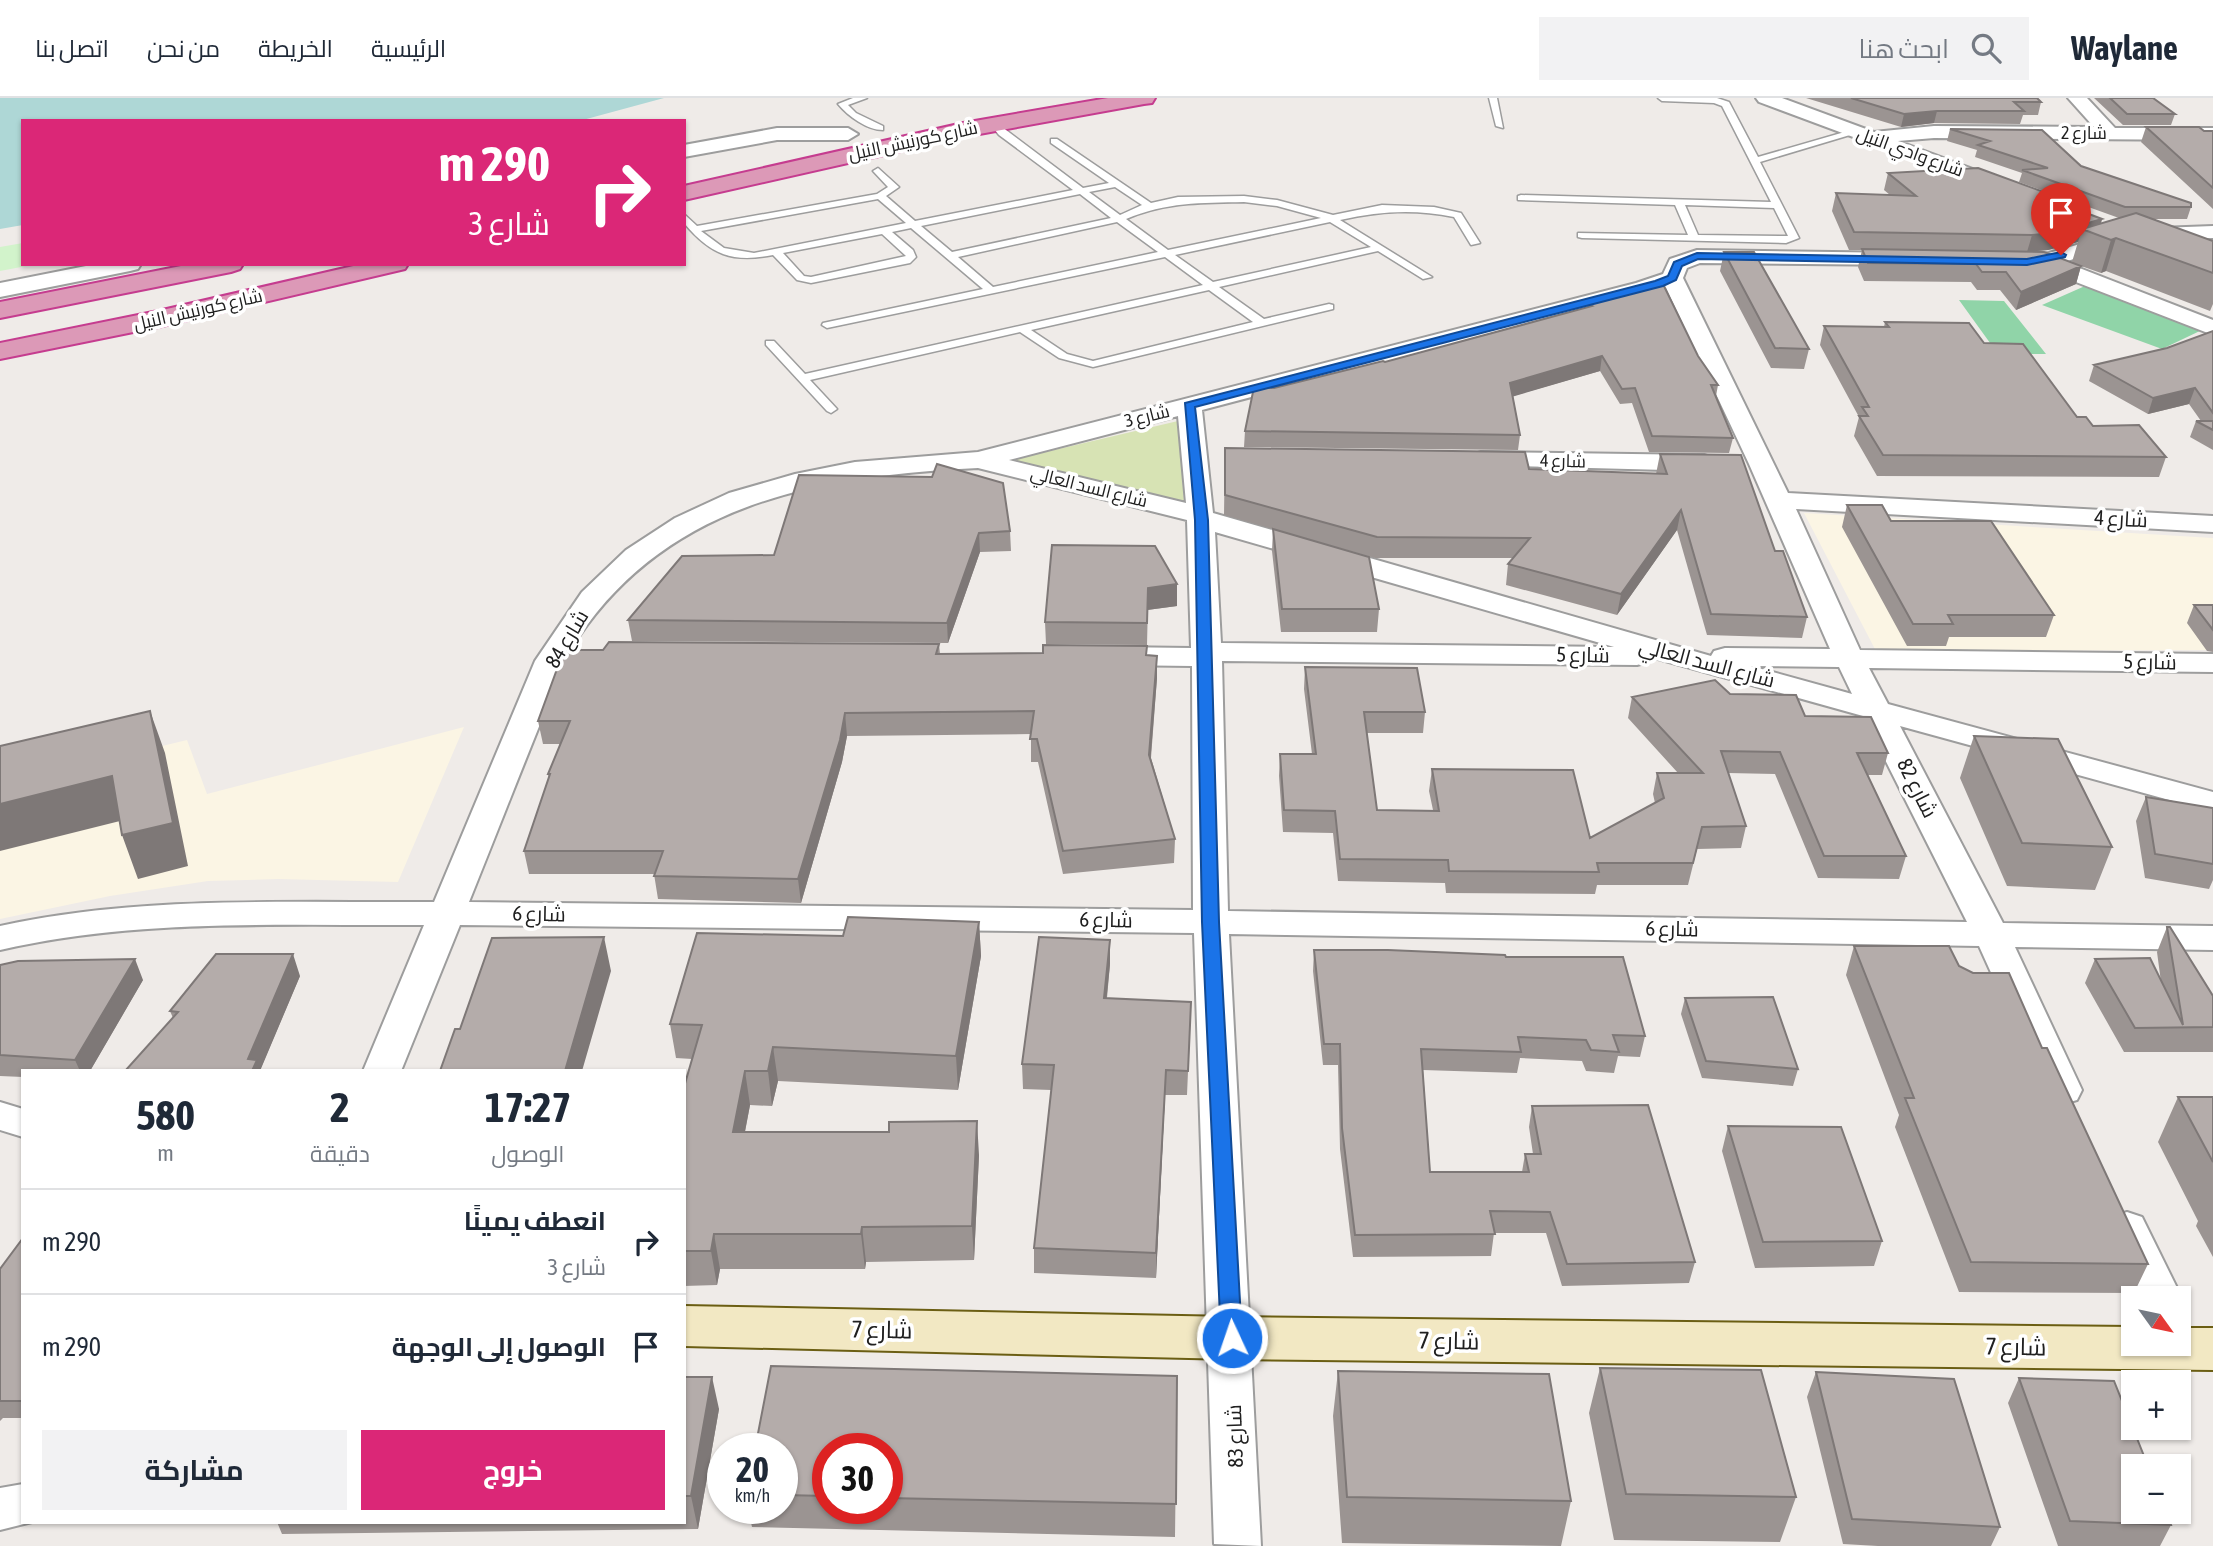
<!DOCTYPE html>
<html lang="ar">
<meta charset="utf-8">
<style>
body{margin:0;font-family:"Asap Condensed",Cairo,sans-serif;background:#f2f2f3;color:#1f2937;direction:rtl;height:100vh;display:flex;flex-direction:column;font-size:26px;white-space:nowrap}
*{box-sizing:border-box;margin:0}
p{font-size:23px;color:#747a83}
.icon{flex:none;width:38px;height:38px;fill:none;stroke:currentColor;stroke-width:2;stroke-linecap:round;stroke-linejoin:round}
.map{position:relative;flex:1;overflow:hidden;direction:ltr}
.drawer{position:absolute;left:21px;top:971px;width:665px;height:455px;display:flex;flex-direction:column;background:#fff;border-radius:0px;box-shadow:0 2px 5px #0004;direction:rtl}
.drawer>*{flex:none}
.guide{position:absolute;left:21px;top:21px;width:665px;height:147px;border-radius:0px;box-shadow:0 2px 5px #0004;direction:rtl;background:#db2777;color:#fff;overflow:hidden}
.needle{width:46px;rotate:123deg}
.fabs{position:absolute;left:2121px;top:1188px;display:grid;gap:14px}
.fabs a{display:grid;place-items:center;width:70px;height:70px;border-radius:0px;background:#fff;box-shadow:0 2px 5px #0004;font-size:35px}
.speed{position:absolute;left:707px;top:1335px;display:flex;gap:14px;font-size:35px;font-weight:700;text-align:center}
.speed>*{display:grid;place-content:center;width:91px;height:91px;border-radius:50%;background:#fff;box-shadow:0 2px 5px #0004;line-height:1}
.speed small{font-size:18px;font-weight:400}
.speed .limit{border:10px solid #d22;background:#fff;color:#111}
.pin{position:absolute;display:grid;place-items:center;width:60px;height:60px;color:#fff;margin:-72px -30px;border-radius:50% 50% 50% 0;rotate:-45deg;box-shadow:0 0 7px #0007}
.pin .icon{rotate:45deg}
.me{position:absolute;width:77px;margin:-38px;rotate:357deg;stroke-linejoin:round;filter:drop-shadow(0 0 5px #0008)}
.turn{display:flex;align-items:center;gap:24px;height:147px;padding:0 21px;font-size:32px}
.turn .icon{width:91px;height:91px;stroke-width:2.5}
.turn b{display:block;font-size:49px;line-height:60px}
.eta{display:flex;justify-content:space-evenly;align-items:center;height:119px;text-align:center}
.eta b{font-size:42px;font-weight:700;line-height:49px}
.primary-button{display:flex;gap:14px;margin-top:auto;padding:14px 21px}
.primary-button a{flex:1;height:80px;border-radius:0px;background:#db2777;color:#fff;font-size:28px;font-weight:700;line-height:80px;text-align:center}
.primary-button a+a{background:#f2f2f3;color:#1f2937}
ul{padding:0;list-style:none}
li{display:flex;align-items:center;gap:21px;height:105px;padding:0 21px;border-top:2px solid #e0e1e3}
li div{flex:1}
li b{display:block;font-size:26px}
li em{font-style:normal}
header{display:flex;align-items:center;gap:42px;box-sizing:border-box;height:98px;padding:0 35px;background:#fff;border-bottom:2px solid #e0e1e3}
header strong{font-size:33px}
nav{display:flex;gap:38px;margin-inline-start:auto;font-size:24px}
.search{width:490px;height:63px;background:#f2f2f3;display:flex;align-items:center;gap:18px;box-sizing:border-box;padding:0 24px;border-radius:0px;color:#747a83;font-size:26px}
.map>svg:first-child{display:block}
</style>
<header>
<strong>Waylane</strong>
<div class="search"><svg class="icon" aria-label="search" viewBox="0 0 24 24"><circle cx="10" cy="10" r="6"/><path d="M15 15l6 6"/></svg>ابحث هنا</div>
<nav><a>الرئيسية</a><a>الخريطة</a><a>من نحن</a><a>اتصل بنا</a></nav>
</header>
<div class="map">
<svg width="2213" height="1448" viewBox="0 0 2213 1448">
<rect width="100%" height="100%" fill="#efebe8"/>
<path fill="#fbf5e4" d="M1804 415 2213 440V552L1876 553Z
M464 629 398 784 278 781 208 783 110 798 0 821V687L187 642 207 696Z"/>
<path fill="#d7e3b4" d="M1178 323 1184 404 1012 362Z"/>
<path fill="#d2f3cb" d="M23 145V166H37L0 173V149Z"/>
<path fill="#90d4a8" d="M2085 188 2204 231 2162 251 2042 207Z
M1959 202 2004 203 2046 256H1998Z"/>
<path fill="#aed7d6" d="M0 0H664L579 23H23V127L0 131Z"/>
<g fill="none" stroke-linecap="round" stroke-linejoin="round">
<defs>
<path id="lane" d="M853 0H867L848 7 856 15 883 28V32C867 32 848 18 838 6Z
M1489 0H1497L1503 30 1496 28Z
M1658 0H1717L1729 4 1758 59 1855 31 1860 34 1760 64 1799 140 1786 145 1582 140 1578 139V135L1688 137 1675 107 1518 102V98L1521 97 1771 104 1722 8 1714 5 1662 3ZM1685 107 1774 110 1788 138 1698 137Z
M994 23 1083 90 1109 85 1051 45V41H1057L1151 105 1178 99 1244 98 1277 102 1333 117 1382 107 1434 109 1461 115 1480 145 1471 147 1454 119C1414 111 1381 113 1340 122L1432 179 1423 181 1378 153 1219 189 1264 221 1329 206 1333 207V211L1093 269 1059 260 1020 234 810 282 837 311 831 315 827 313 766 247V243H774L805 276 1203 187 1165 159 827 230 822 227 823 225 983 191 911 130 892 134 913 152 916 159 910 165 811 185 797 182 773 157C732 165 711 157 684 125V116L697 128 877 96 888 89 873 73 878 70 899 89 886 98 915 123 1073 92 999 37 990 26ZM1115 89 1142 107 1120 117 1089 94ZM1080 96 1111 120 952 154 921 128ZM878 101 906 125 754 155 724 150 701 133ZM1244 104 1277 108 1321 120 1168 152 1126 121C1167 104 1200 105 1244 104ZM1117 124 1158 154 993 189 958 159ZM1330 124 1371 149 1213 184 1175 157ZM882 136 906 158 811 179 804 178 783 155ZM1209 192 1253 224 1093 263 1067 256 1031 232Z"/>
<path id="street" d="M1756 0H1782L1874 34 1934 28 2094 29 2068 0H2087L2115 30H2213V42L1934 40 1898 43 2005 83 2008 87 2005 91 1998 93 1759 4Z
M777 30H848L858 36 848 42H777L684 59V47Z
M2213 128V140L2133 143 2064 164 2213 222V237L2037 169H2005L2002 164 2005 159 2049 155 2132 131Z
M1697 152 1906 155 1914 156 1917 161 1914 166 1906 167 1700 165 1687 170 1683 180 1788 395 2213 418V434L1796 411 1860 552 2213 556V574L1869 570 1888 606 2213 694V714L1900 628 2003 825 2213 828V852L2015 849 2082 992 2077 1002 2063 1006 2049 1002 2044 992 1979 848 1229 836 1261 1448 1214 1446 1194 835 460 827 401 973H363L424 827C282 828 139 820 0 852V828C142 797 289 805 434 804L535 563 582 494 626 452 675 420 729 395 795 376 855 364 978 354 1636 185 1663 176 1670 161ZM1666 190 1749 366 1830 551 1725 550 1714 553 1711 558 1213 415 1202 312ZM1178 318 1186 405 1009 362ZM978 370 1187 422 1191 550 1113 549 1102 552 1098 558 1102 564 1113 567 1192 568 1193 812 469 804C493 745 516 685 540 626 550 602 556 574 570 552 662 404 817 378 978 370ZM1215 434 1614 549 1221 545ZM1651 559 1863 618 1967 824 1228 813 1222 563 1637 567 1648 564ZM1751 568 1839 569 1852 596Z
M96 166H141L138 171 130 173 0 199V185Z
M1481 354 1704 357 1713 360 1717 365 1713 370 1704 373 1472 367 1468 362 1472 357Z
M0 1004 23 1011V1039L0 1032Z
M2127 1114 2142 1119 2182 1200 2179 1205V1200H2139L2106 1130 2112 1119Z
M23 1386V1424H32L0 1432V1390Z"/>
<path id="secondary" d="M684 1208 1232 1219 2133 1229V1246H2179V1230H2213V1272L1232 1261 684 1248Z"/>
<path id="highway" d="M1108 0H1155L1152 5 1144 6 963 39 684 102V88L963 25Z
M191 166H243L240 171 231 174 0 220V204Z
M362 166H408L405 171 158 229 0 261V245L158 213Z"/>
</defs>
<use href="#lane" stroke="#9d9d9d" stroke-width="3"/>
<use href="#street" stroke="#9d9d9d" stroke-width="4"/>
<use href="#secondary" stroke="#6b5e13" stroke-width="4"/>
<use href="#highway" stroke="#c53c8f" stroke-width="4"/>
<use href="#lane" fill="#fff" fill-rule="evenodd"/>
<use href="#street" fill="#fff" fill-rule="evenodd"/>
<use href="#secondary" fill="#f2e8c3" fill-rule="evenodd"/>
<use href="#highway" fill="#dc99b7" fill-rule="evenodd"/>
</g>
<path fill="#9b9492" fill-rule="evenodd" d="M1806 0H2037L2041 4 2038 17H2023L2020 26 1934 25 1901 29Z
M2094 0H2153L2175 16 2171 27H2123Z
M2146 29 2213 33V111L2141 44Z
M1950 31 2081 68 2191 109 2187 121H2153L2213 143V206L2210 213 2106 173 2101 175 2081 168 2076 186 2016 212 2000 192H1977L1971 184 1864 183 1858 169 1862 152H1849L1832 113 1836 95 1890 97 1884 92 1888 75 2071 104 2070 109 2102 121 2101 126 2119 120 2019 84 2022 75 1975 59 1977 52 1947 43ZM2078 144 2072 164 2037 153 2048 152Z
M1724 154 1809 251 1804 271 1771 270 1720 173Z
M1588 206 1698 258 1718 287 1716 298 1733 340 1729 355 1649 354 1632 305 1620 306 1600 273 1513 298 1520 337 1518 352 1244 349 1245 333 1274 290 1385 264 1587 210Z
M1885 224 1984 245 2077 319 2093 328 2166 359 2159 379 1877 378 1854 338 1859 319 1820 247 1824 228 1884 229Z
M2213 233V352L2190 339 2196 323H2201L2189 306 2148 316 2089 283 2094 267 2167 250Z
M1225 350 1529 371 1656 376 1660 356 1775 453 1807 519 1802 540 1707 537 1677 432 1617 517 1506 487 1508 466 1513 460H1375L1224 417Z
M799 377 1010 433 1011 453 980 454 948 545 632 543 628 522 774 457Z
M1847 407 1891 423 2054 517 2046 539H1949L1946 548H1907L1842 429Z
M1273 431 1379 511 1377 534H1281L1272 453Z
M1177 486V508L1147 512V547L1046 546 1045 524Z
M2194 507H2213V554L2207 553 2187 525Z
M939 546 940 556 1146 557 1157 580 1151 660 1175 741 1174 765 1063 776 1038 664H1031V636L847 638 842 664 801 805 658 801 654 776H529L524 753 549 680 548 676 560 646H543L538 623Z
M1305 569 1425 614 1423 635H1367L1377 712H1433L1429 693 1432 671 1590 740 1655 705 1653 696 1657 675H1678L1628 620 1632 599 1730 596 1805 618 1888 655 1882 677H1868L1906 758 1899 781 1818 780 1775 676 1728 675 1746 728 1741 750 1697 751 1688 787H1597L1595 796 1446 795 1445 785 1338 783 1333 735 1283 734 1279 678 1280 656H1312L1304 591Z
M1974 638 2112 749 2095 792 2007 788 1960 680Z
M2146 699 2213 710V782L2209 791 2145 780 2136 723Z
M979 824 981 858 958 992 778 983 772 1008 750 1007 745 1034 979 1057 974 1162 866 1164 865 1171H720L717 1187 684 1188V989L692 961 676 960 670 926 843 838Z
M2167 829 2213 898V954H2124L2085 885 2095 861 2161 884 2157 854Z
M1854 848 1959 868 2042 950 2148 1166 2134 1195 1959 1194 1895 1029 1899 1017 1846 877Z
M1314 852 1506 859 1645 938 1640 959 1618 958 1614 975 1586 973 1582 963 1520 960 1517 975 1423 972 1430 1074H1522L1525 1056H1533L1529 1029 1532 1008 1695 1164 1689 1185 1562 1188 1546 1135H1494L1491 1158 1353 1159 1340 1051 1338 967H1323L1313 873Z
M1110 866 1107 900 1191 904 1187 997H1165L1156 1180 1034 1175V1150L1051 992 1023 991 1022 966Z
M0 867 143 882 90 973H23V979L0 978Z
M300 878 260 972 173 920 170 913Z
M1685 900 1798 971 1793 988 1702 980 1681 916Z
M2178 999H2213V1159L2196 1128 2198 1123 2158 1044Z
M1728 1028 1882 1143 1874 1168 1755 1170 1722 1053Z
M23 1140V1320H3L0 1323V1171Z
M771 1268 1177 1278 1175 1439 752 1429 748 1410H782V1351H755ZM828 1351H887V1410H828Z
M1600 1270 1796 1399 1780 1444 1614 1442 1589 1315Z
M1338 1273 1571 1403 1561 1448 1342 1445 1333 1318Z
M1816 1274 2000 1429 1991 1448H1878L1843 1446 1807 1299Z
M684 1279 719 1311 698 1431 282 1436 277 1424H684Z
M2019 1280 2171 1427 2160 1448H2058L2008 1305Z"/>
<path fill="#7e7877" d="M1937 13 1934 25 1901 29 1904 16Z
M2102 121 2097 136 2082 131 2078 144 2048 152 2027 154 2032 137Z
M2116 140 2106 173 2101 175 2111 142Z
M2081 168 2076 186 2016 212 2021 194Z
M1602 258 1600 273 1508 300 1510 285Z
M2195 290 2189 306 2148 316 2153 300Z
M1681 412 1677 432 1617 517 1621 496Z
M979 435 980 454 948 545 947 525Z
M1177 486V508L1147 512V547L1148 490Z
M1157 558V580L1149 679V657Z
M150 613 165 655 188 768 138 781 122 737Z
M845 615 847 638 842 664 801 805 798 781Z
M112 678 128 721 0 753V706Z
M979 824 981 858 958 992 956 958Z
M604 839 611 873 582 973H565Z
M1110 842V866L1104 925V900Z
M293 856 300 878 260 973H252L248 961Z
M135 861 143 882 90 973H80L75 962Z
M773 949 778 983 772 1008 768 973Z
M1166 972 1165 997 1156 1180V1155Z
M745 973 750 1007 738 1069 733 1034Z
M977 1023 979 1057 974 1162 972 1128Z
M862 1129 866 1164 865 1171 861 1136Z
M714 1136 720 1171 717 1187 711 1153Z
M712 1279 719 1311 698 1431 691 1398Z"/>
<path fill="#b4acaa" stroke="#7e7877" stroke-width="2" d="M1851 0H2037L2041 4H2014L2024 13H1937L1904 16Z
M2110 0H2153L2175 16H2127Z
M2146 29H2199L2204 33H2213V90Z
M1950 31 2042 32 2081 68 2191 105V109H2125L2022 72 2048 70 1978 47 1990 43Z
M1978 70 2071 104H2057L2102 121 2054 135 2032 137 1854 134 1836 95 1916 98 1888 75Z
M2136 115 2213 143V175L2116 140 2111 142 2082 131Z
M1862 151 2044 154 2081 168 2021 194 2006 174H1982L1976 166 1868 165Z
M1724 154H1754L1809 251 1775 250Z
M1663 186 1698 258 1718 287H1711L1733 340 1652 338 1635 290 1622 291 1602 258 1510 285 1520 337 1245 333 1254 289 1274 290 1383 263 1385 264 1592 208 1588 206Z
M1885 224 1969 225 1984 245 2023 246 2077 319H2086L2093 328 2139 327 2166 359 1883 357 1859 318H1868L1862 309H1869L1824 228 1889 229Z
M2213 233V315L2195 290 2153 300 2094 267 2167 250Z
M2196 323H2213V332Z
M1225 350 1525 354 1529 371 1667 376 1660 356 1741 357 1775 453H1783L1807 519 1711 516 1681 412 1621 496 1508 466 1530 440 1377 439 1225 397Z
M937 366 1003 385 1010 433 979 435 947 525 628 522 682 458 774 457 799 377 932 379Z
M1847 407H1882L1891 423H1991L2054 517H1948L1953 526H1913Z
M1273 431 1369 459 1379 511H1282Z
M1052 447 1155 448 1177 486 1148 490 1147 525 1045 524Z
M2194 507H2213V532Z
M609 544 939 546 936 556 1043 555V547L1147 548 1146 557 1157 558 1149 657 1175 741 1063 753 1037 641H1030L1034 613 845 615 840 642 798 781 654 778 663 753H524L550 676H548L570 623H538L564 552H603Z
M1305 569 1417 570 1425 614H1364L1377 712 1439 713 1432 671 1573 672 1590 740 1664 700 1657 675H1703L1632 599 1715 582 1730 596 1796 597 1805 618 1871 619 1888 655H1857L1906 758H1824L1780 654 1721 653 1746 728 1702 729 1693 765H1597L1599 774 1449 773 1448 762 1340 761 1335 713 1284 712 1280 656H1316Z
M150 613 173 725 122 737 112 678 0 706V648Z
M1974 638 2058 641 2112 749 2022 745Z
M2146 699 2213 710V766L2155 756Z
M848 819 979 824 956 958 773 949 768 973H745L733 1034H889V1024L977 1023 972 1128 862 1129 861 1136H714L711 1153H684V989L702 927 670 926 697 835 843 838Z
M2167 829H2170L2213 898V929L2135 930 2095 861 2150 860 2183 927Z
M604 839 565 973H440L455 931H460L492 840Z
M1039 839 1110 842 1104 900 1191 904 1188 973 1166 972 1156 1155 1034 1150 1054 967 1022 966Z
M1854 848H1949L1959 868 1973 875H2009L2042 950H2047L2148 1166 1971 1164 1905 1000H1914Z
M1314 852H1388L1505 857 1506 859H1623L1645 938 1613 937 1619 954 1591 952 1586 942 1518 939 1521 954 1421 951 1430 1074H1529L1525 1056H1541L1532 1008 1648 1007 1695 1164 1567 1166 1550 1114 1490 1113 1495 1136 1355 1137 1342 1030 1340 946H1324Z
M216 856H293L248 961 257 962 252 973H125L178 914 170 913Z
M135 861 75 962 0 957V867L18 863Z
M1773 899 1798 971 1706 963 1685 900Z
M2178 999H2213V1064Z
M1728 1028 1841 1029 1882 1143 1763 1144Z
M23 1140V1303H0V1171Z
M771 1268 1177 1278 1176 1406 887 1400V1351H828V1398L782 1397V1351H755Z
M1600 1270 1761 1272 1796 1399 1626 1396Z
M1338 1273 1549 1276 1571 1403 1347 1399Z
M1816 1274 1954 1281 2000 1429 1852 1421Z
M684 1279H712L691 1398H684Z
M2019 1280 2114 1283 2148 1368H2133V1414H2166L2171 1427 2070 1423Z"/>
<path fill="#1a73e8" stroke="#114b97" stroke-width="2" d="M2061 154 2066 157 2065 159 2027 167 1698 161 1682 168 1676 182 1663 188 1195 309 1208 422 1219 824 1242 1240 1239 1246 1232 1249 1224 1246 1221 1240 1202 824 1195 422 1185 305 1655 183 1668 178 1674 164 1697 155 2027 161Z"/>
<g text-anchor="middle" stroke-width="7" stroke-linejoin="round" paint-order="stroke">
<g font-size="18" fill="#202020" stroke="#fff">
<text x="2084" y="41">شارع 2</text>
<text transform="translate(913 43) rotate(-12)" y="6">شارع كورنيش النيل</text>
<text transform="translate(1910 54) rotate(20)" y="6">شارع وادي النيل</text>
<text transform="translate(198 212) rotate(-13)" y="6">شارع كورنيش النيل</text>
<text transform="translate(1147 318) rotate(-14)" y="6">شارع 3</text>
<text transform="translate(1563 363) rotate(1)" y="6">شارع 4</text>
<text transform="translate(1089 389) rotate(14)" y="6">شارع السد العالي</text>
</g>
<g font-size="21" fill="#202020" stroke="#fff">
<text transform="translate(2121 421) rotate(3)" y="7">شارع 4</text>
<text transform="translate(567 541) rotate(-59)" y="7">شارع 84</text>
<text transform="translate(1583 557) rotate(1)" y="7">شارع 5</text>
<text transform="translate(2150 564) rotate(1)" y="7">شارع 5</text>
<text transform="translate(1707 565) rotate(15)" y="7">شارع السد العالي</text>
<text transform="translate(1917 690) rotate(63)" y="7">شارع 82</text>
<text transform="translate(539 816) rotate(1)" y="7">شارع 6</text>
<text transform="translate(1106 822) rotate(1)" y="7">شارع 6</text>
<text transform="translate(1672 831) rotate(1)" y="7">شارع 6</text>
<text transform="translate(1235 1338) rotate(-92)" y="7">شارع 83</text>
</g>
<g font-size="24" fill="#202020" stroke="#fff">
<text transform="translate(882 1232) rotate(1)" y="8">شارع 7</text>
<text transform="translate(1449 1243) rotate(1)" y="8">شارع 7</text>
<text transform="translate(2016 1249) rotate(1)" y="8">شارع 7</text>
</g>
</g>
</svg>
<div class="fabs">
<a><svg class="needle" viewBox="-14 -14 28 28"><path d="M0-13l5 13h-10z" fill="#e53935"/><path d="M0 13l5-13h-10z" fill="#747a83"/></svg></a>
<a>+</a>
<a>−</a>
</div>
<div class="speed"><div>20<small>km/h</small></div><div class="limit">30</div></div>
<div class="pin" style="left:2061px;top:157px;background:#d93025"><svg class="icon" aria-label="arrive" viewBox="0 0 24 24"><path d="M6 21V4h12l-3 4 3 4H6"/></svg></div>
<svg class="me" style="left:1232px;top:1240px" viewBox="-20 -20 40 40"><circle r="17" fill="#1a73e8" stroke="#fff" stroke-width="3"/><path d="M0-11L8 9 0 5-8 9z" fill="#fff"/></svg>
<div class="guide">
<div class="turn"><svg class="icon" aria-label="right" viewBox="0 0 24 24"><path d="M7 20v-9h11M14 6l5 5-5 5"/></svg><div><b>290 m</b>شارع 3</div></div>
</div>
<section class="drawer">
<div class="eta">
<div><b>17:27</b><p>الوصول</p></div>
<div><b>2</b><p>دقيقة</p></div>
<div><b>580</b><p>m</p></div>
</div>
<ul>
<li><svg class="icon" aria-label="right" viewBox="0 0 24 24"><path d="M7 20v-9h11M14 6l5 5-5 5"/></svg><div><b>انعطف يمينًا</b><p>شارع 3</p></div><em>290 m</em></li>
<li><svg class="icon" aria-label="arrive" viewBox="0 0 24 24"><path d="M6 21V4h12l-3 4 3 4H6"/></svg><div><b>الوصول إلى الوجهة</b></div><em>290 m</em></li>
</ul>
<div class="primary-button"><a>خروج</a><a>مشاركة</a></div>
</section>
</div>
